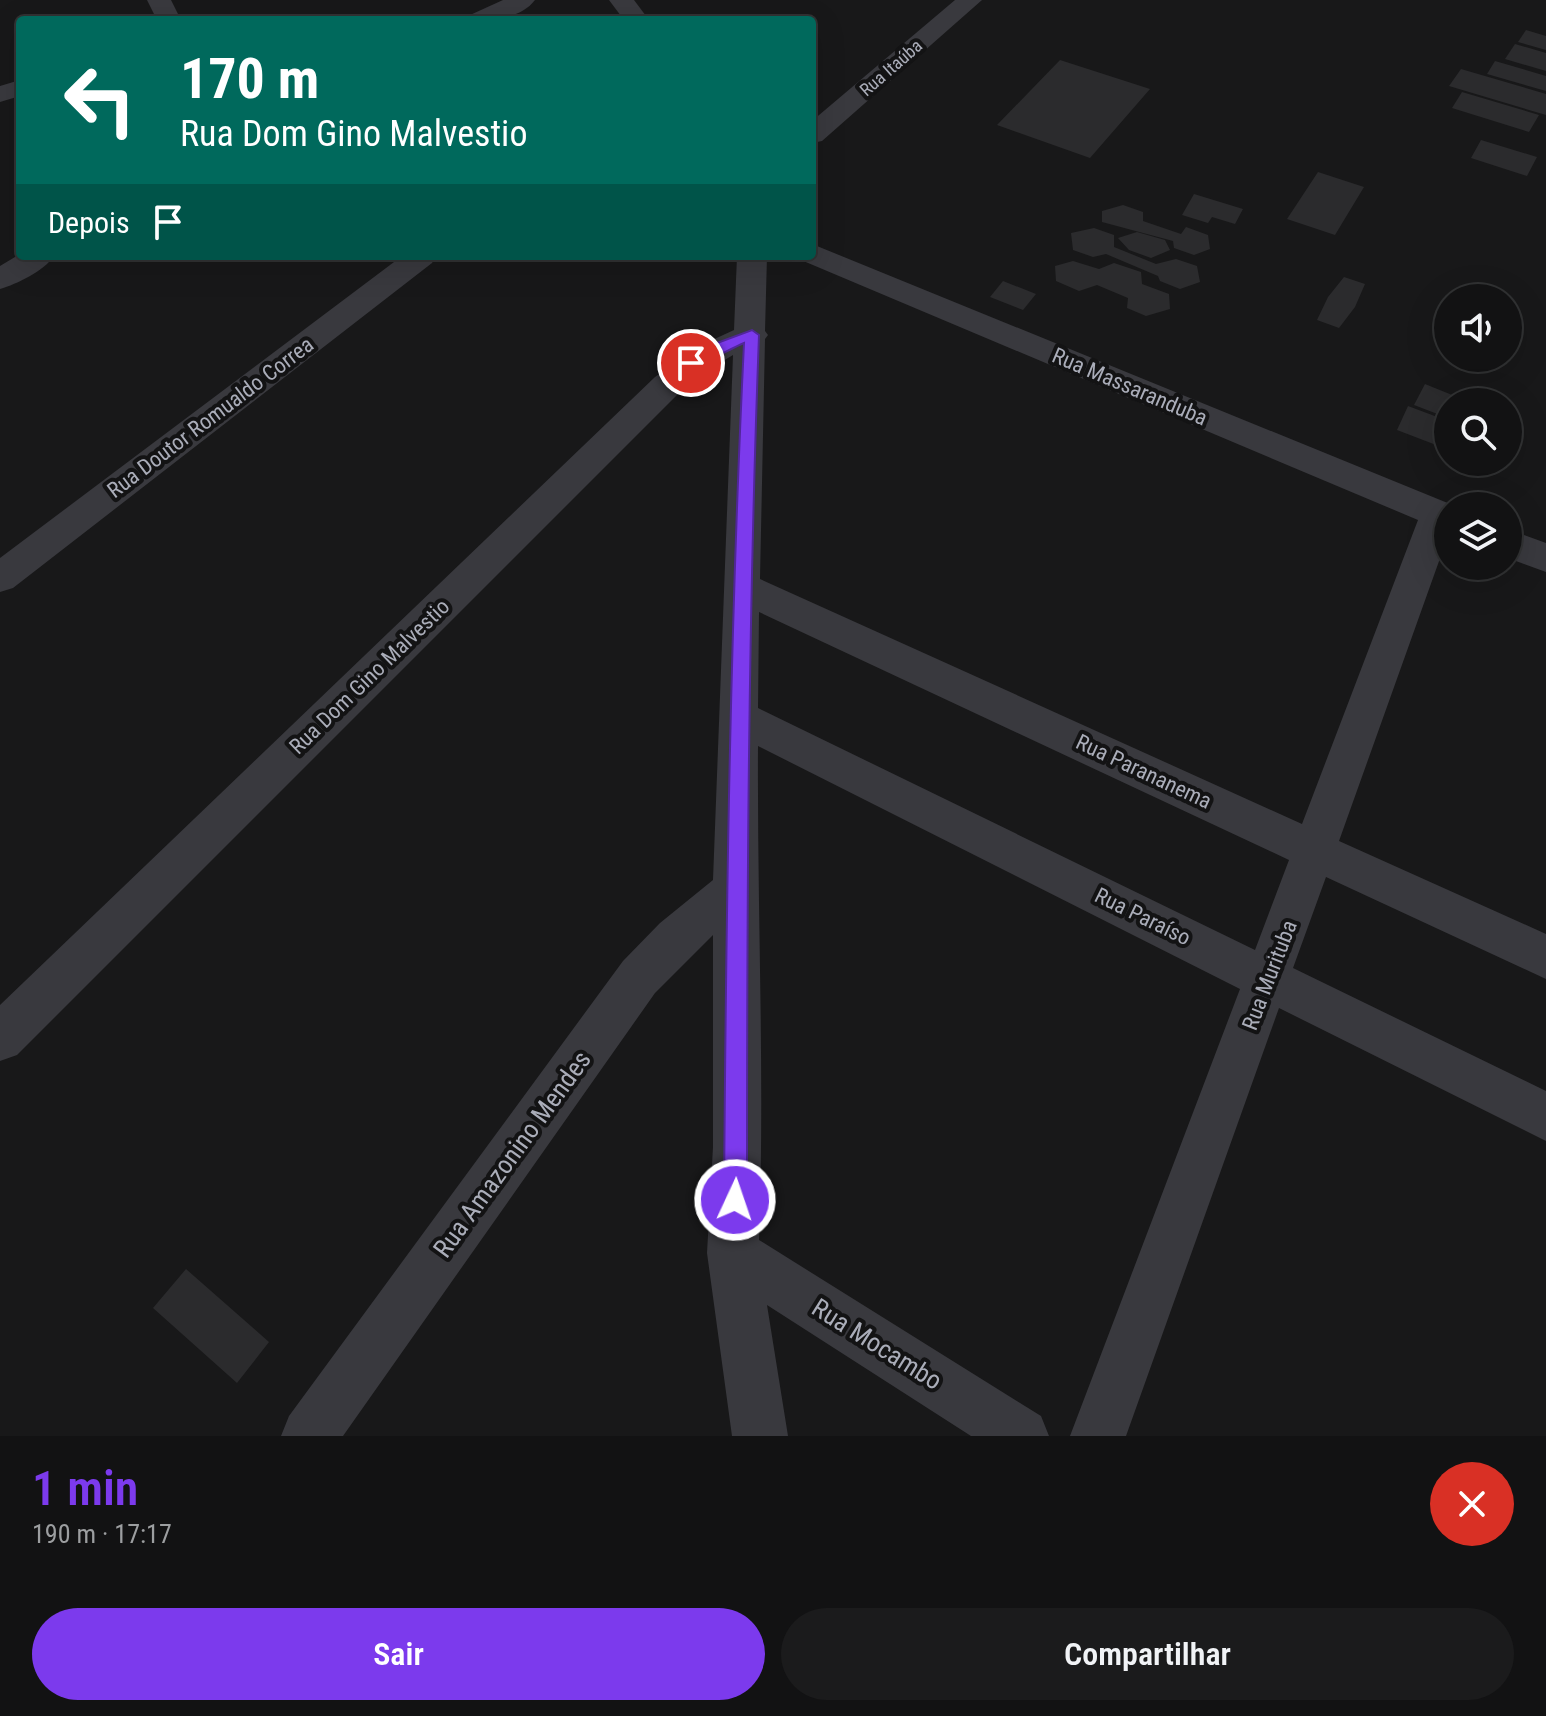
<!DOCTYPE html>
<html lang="pt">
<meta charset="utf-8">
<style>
body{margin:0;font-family:"Roboto Condensed",sans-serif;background:#1b1b1c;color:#f1f3f6;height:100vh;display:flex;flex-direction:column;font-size:30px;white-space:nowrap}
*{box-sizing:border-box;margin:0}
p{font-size:26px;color:#9c9ea0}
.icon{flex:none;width:44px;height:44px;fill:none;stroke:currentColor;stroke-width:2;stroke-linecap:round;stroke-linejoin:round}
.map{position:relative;height:1436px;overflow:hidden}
.drawer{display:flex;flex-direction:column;background:#121213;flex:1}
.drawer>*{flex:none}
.top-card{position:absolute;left:16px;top:16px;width:800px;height:244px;border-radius:8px;box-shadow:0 8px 32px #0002,0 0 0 2px #313233;background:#00695c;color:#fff;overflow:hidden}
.buttons{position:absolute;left:1434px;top:284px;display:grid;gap:16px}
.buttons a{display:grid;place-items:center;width:88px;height:88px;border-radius:50%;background:#121213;box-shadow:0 8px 32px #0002,0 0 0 2px #313233;font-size:40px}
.pin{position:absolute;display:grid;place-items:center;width:68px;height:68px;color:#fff;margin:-34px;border:4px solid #fff;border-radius:50%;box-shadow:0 2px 8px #0007}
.me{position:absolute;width:88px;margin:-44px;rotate:3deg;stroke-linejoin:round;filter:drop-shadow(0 0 6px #0008)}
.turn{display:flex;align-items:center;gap:28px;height:168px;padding:0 32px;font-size:36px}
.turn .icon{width:104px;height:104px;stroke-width:2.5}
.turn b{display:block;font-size:56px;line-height:68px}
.then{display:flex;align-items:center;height:76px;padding:0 32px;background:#0003;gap:16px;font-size:30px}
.round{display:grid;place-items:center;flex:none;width:84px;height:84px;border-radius:42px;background:#1b1b1c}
.headline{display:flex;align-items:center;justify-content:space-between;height:136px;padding:0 32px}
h1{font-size:48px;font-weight:600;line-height:60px;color:#7c3aed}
.primary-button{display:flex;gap:16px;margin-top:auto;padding:16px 32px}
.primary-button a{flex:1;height:92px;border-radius:48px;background:#7c3aed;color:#fff;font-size:32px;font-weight:600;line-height:92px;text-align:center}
.primary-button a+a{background:#1b1b1c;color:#f1f3f6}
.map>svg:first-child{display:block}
</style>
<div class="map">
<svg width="1546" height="1436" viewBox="0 0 1546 1436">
<rect width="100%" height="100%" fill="#181819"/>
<path fill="#2b2b2d" d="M1526 30 1546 36V50L1518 42Z
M1515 44 1546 53V71L1505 59Z
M1060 60 1150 89 1090 158 997 125Z
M1495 61 1546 76V91L1487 74Z
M1461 69 1546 94V115L1449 86Z
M1462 92 1539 115 1529 132 1452 108Z
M1481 140 1537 157 1527 176 1471 158Z
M1318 172 1364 187 1335 235 1287 219Z
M1194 194 1243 209 1235 224 1212 217 1208 223 1182 215Z
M1123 205 1143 212V221L1181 234 1186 227 1208 235 1210 249 1194 255 1174 248 1173 241 1102 222V211Z
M1094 228 1114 235V247L1156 264 1176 259 1197 266 1200 282 1180 289 1160 281 1158 276 1106 254 1093 257 1073 250 1071 233Z
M1137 232 1165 240 1170 250 1151 258 1129 250 1118 238Z
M1073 261 1099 269 1114 263 1141 272 1142 284 1169 294 1170 309 1146 316 1127 308 1128 298 1097 285 1079 291 1056 281 1055 266Z
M1344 277 1365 284 1355 307 1339 328 1317 320 1328 297Z
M1003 281 1036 294 1023 310 990 297Z
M1425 384 1462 399 1460 402H1448V418L1414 405Z
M1408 406 1448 421V441L1444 448 1397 430Z
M186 1269 269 1342 237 1383 153 1308Z"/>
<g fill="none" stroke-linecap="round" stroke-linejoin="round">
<path fill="#39393e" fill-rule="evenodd" d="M147 0H171L181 20H157Z
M503 0H535C520 20 489 20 467 20L470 15Z
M609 0H634L649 20H624Z
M955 0H982L822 141 812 143V121Z
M20 80V96L0 102V86Z
M812 244 1455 506H1448V536L1339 841 1546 934V979L1326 877 1293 968 1546 1091V1141L1279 1008 1126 1436H1070L1240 989 758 746C757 911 765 1075 759 1240L1041 1416 1049 1436H971L767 1305 788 1436H732L707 1253 713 1147V935L655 993 343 1436H281L289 1416 623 961 660 923 713 880 733 355 708 370 679 393 17 1055 0 1061V1005L655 377 695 348 734 330 737 256H767L765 331 768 335 765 339 760 579 1302 824 1418 520 801 260 799 256H812ZM759 612 1289 860 1255 950 758 708Z
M20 254 54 256C44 271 17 284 0 289V266Z
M402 256H436L432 263 13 588 0 592V558Z
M1508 529 1546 543V572L1508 558Z"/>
</g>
<path fill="#7c3aed" stroke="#51269a" stroke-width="2" d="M752 330 759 335C748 623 747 911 747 1200L743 1208 735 1211 727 1208 724 1200C726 914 730 629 744 343 729 349 699 368 686 367L684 363 709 346Z"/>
<g text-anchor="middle" stroke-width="8" stroke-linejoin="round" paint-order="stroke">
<g font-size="18" fill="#aaadb9" stroke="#131314">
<text transform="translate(891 68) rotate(-41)" y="6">Rua Itaúba</text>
</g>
<g font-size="22" fill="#aaadb9" stroke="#131314">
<text transform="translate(1130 386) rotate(23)" y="8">Rua Massaranduba</text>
<text transform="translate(210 417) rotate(-37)" y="8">Rua Doutor Romualdo Correa</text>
<text transform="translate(369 676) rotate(-44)" y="8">Rua Dom Gino Malvestio</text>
<text transform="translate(1144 771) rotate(25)" y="8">Rua Parananema</text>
<text transform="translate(1143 916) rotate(26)" y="8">Rua Paraíso</text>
<text transform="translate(1269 975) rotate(-69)" y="8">Rua Murituba</text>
</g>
<g font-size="26" fill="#aaadb9" stroke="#131314">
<text transform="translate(512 1154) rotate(-54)" y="9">Rua Amazonino Mendes</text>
<text transform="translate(877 1344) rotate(32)" y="9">Rua Mocambo</text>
</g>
</g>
</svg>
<div class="buttons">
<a><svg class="icon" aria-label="sound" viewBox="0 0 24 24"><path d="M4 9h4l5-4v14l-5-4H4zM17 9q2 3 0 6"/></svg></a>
<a><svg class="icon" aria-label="search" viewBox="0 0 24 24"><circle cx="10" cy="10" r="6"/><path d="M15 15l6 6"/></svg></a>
<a><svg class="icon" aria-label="layers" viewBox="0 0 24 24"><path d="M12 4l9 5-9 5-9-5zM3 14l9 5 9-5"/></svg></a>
</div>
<div class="pin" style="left:691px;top:363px;background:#d93025"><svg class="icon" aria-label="arrive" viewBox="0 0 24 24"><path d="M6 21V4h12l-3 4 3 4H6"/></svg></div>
<svg class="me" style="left:735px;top:1200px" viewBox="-20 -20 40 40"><circle r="17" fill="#7c3aed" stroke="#fff" stroke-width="3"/><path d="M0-11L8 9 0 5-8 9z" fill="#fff"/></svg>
<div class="top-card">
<div class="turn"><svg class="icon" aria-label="left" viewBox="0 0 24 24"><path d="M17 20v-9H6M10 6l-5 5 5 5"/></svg><div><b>170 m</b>Rua Dom Gino Malvestio</div></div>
<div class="then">Depois<svg class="icon" aria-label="arrive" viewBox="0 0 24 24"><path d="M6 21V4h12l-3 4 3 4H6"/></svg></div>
</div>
</div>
<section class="drawer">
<div class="headline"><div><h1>1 min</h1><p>190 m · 17:17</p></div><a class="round" style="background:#d93025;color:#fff"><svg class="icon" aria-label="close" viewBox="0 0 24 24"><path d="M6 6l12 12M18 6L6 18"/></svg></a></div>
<div class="primary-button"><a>Sair</a><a>Compartilhar</a></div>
</section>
